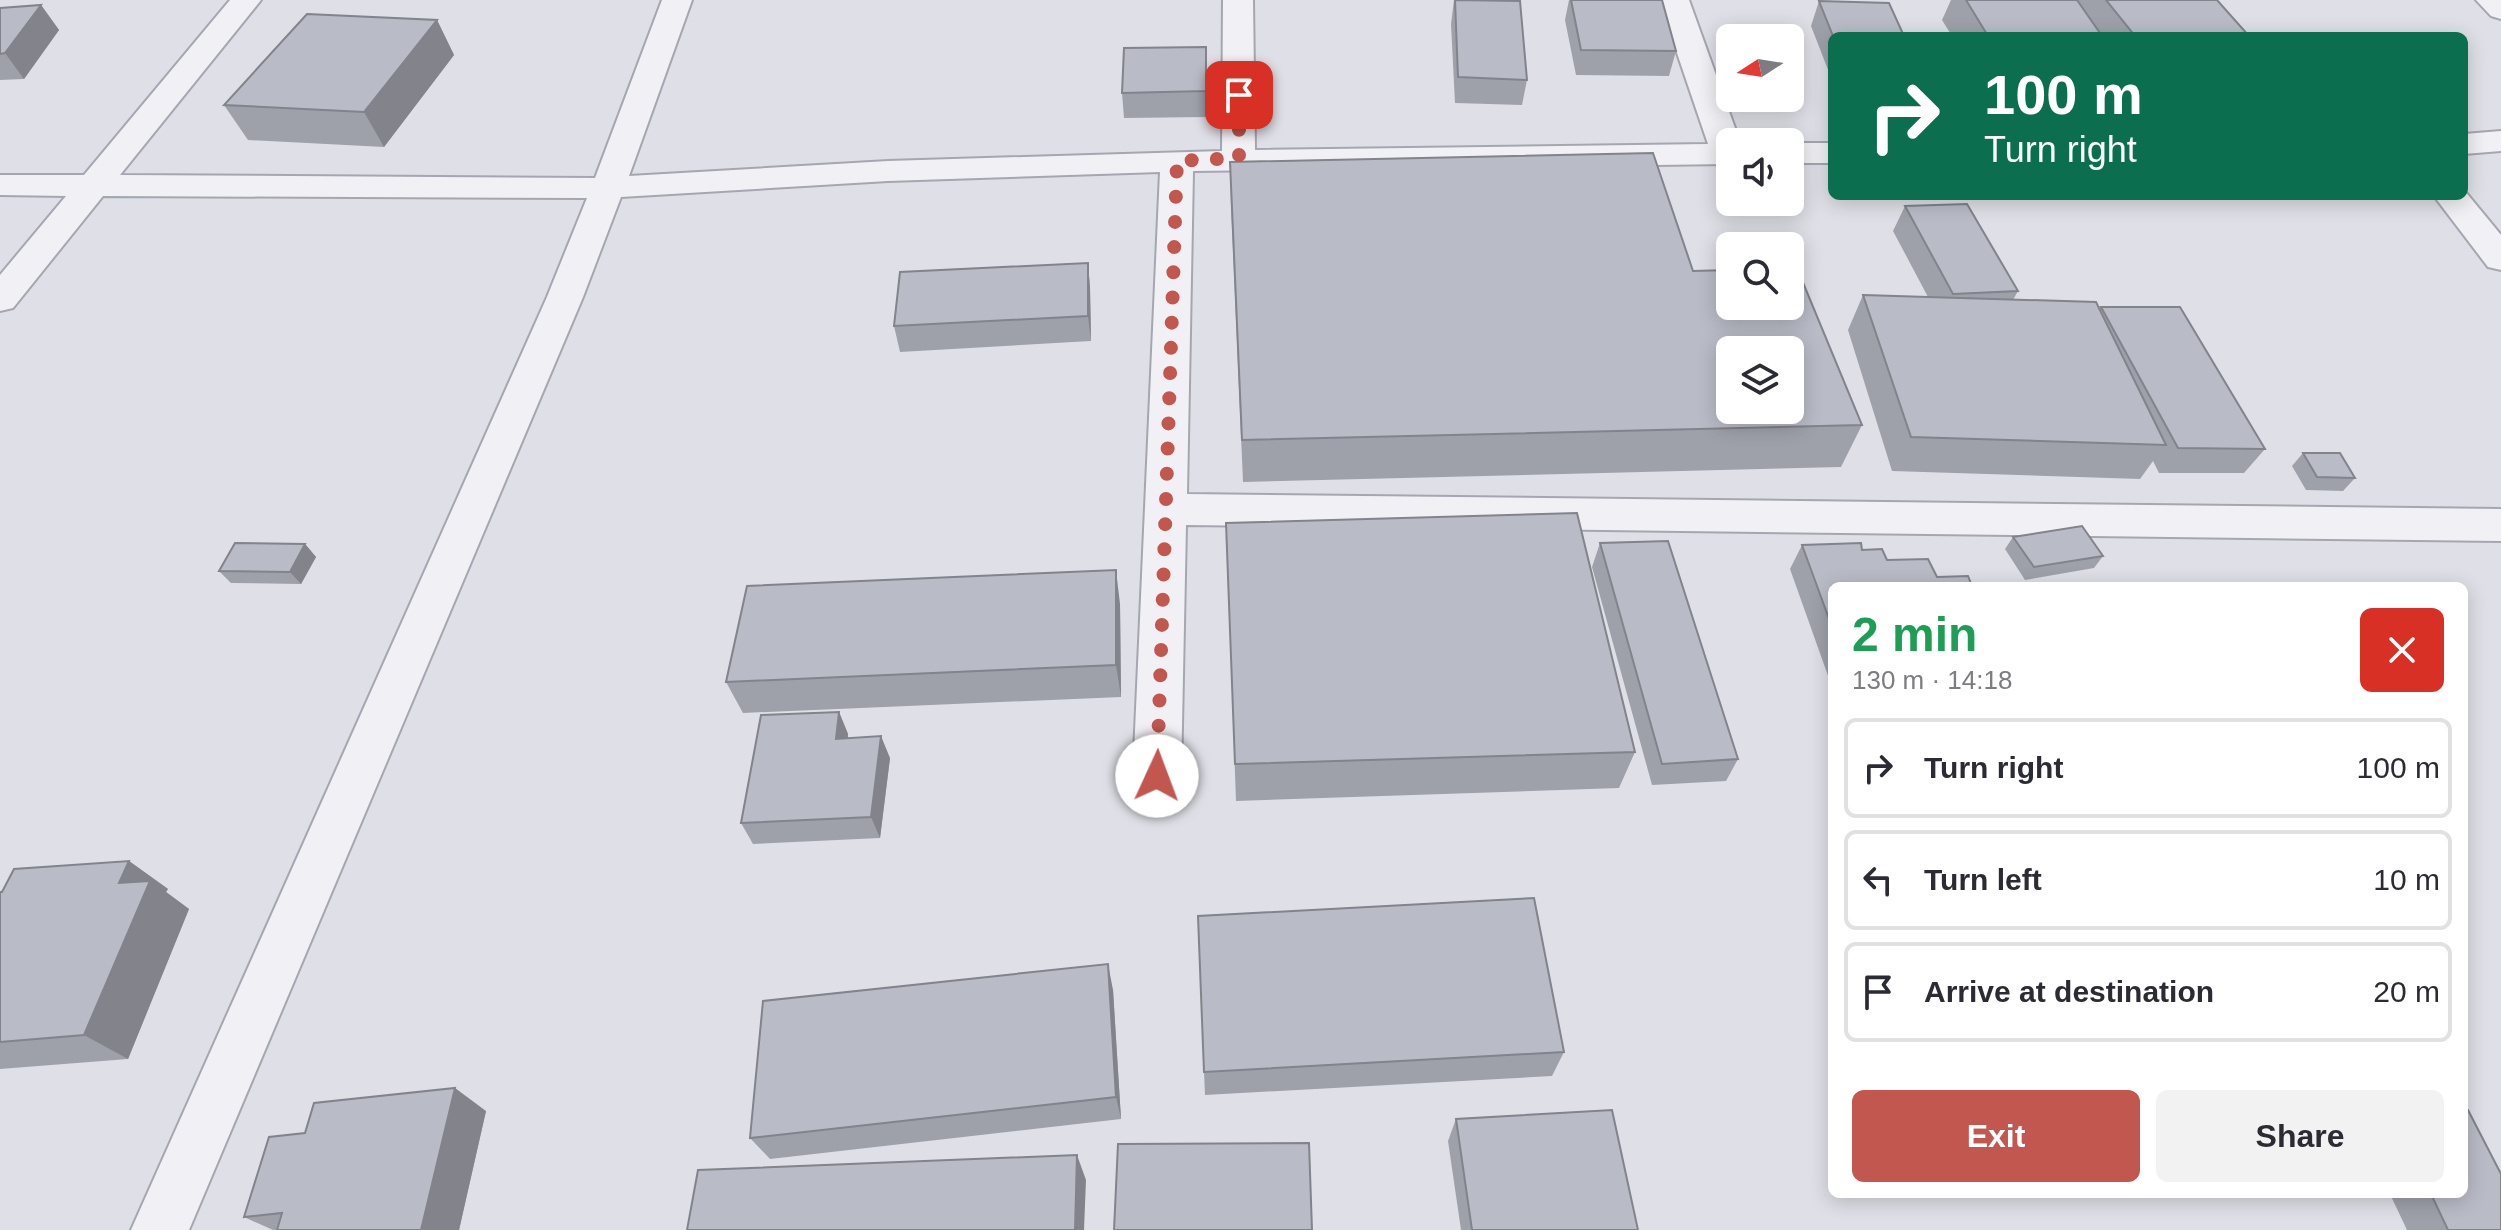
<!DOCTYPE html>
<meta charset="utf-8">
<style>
body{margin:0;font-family:Arial,sans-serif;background:#f2f2f3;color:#2b2b33;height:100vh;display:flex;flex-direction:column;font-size:30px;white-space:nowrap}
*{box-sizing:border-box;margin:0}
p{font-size:26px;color:#7c7c81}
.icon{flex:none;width:44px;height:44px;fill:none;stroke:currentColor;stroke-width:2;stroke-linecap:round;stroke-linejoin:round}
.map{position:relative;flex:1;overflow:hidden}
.sheet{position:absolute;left:1828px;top:582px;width:640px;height:616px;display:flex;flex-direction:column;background:#fff;border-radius:12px;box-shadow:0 4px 20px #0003}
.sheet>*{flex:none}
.banner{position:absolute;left:1828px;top:32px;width:640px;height:168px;border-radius:12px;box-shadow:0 4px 20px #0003;background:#0b6e4f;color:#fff;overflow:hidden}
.needle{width:52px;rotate:258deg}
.fabs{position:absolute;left:1716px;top:24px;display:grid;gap:16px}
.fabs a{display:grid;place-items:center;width:88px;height:88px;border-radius:12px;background:#fff;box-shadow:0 4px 20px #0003;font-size:40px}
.pin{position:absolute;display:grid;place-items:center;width:68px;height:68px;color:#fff;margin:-34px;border-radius:16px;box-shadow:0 4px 12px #0006}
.me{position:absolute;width:88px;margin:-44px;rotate:2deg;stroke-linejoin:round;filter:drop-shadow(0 0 6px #0008)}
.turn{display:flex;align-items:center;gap:28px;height:168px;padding:0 24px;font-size:36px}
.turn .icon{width:104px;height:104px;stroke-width:2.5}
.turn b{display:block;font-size:56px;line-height:68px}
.round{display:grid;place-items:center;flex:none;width:84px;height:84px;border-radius:12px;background:#f2f2f3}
.headline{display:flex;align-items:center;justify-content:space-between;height:136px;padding:0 24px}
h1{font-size:48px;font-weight:600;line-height:60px;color:#1e9e55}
.cta{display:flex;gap:16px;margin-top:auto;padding:16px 24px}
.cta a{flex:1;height:92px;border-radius:12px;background:#c1574f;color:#fff;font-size:32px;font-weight:600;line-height:92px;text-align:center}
.cta a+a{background:#f2f2f3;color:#2b2b33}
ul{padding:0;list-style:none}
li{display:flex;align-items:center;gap:24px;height:100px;margin:0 16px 12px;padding:0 8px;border:4px solid #e1e1e2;border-radius:12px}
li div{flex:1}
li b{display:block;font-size:30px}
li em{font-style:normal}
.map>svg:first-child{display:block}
</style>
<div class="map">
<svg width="2501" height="1230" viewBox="0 0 2501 1230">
<rect width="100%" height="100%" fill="#dfe0e7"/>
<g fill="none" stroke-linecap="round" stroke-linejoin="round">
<defs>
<path id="street" d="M230 0H261L120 175 595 178 662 0H692L629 176 888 161 1222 151 1223 0H1253L1255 150 1708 144 1659 0H1689L1740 142H1730V164L1193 171 1187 494 2501 509V541L1186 525 1181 776 1174 791 1157 797 1140 791 1133 776 1160 172 888 181 621 197 583 297 189 1230H131L547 297 587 198 103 196 13 308 0 311V275L66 196 0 195V175H84Z
M2476 0H2501V19L2491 16Z
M2501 131V151L2464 154V134Z
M1790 143H1832V163H1790Z
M2464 190 2501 235V270L2488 267 2434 196H2464Z"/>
</defs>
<use href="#street" stroke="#a5a6b0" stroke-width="4"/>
<use href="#street" fill="#f1f1f5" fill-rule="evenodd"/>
</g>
<path fill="#9fa1aa" d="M1454 0 1527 80 1522 105 1455 103 1451 24Z
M1569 0H1662L1676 51 1669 76 1576 75 1565 20Z
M1951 0H2217L2249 36H1952L1942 20Z
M1819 1 1904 36H1832V80L1811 26Z
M41 5 59 30 24 79 0 80V8Z
M437 20 454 55 384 147 248 140 224 105Z
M1206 47 1207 117 1124 118 1122 93Z
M1230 162 1693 271 1862 425 1841 467 1243 482 1231 205Z
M1905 206 2018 291 2013 300 2099 309 2101 307 2265 449 2244 473H2159L2153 461 2140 479 1892 471 1848 330 1863 295 1928 297 1893 231Z
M1088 263 1090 288 1091 341 900 352 894 326Z
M2303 453 2355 478 2343 491 2306 490 2292 466Z
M1226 523 1635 752 1619 788 1236 801Z
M2013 537 2103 556 2094 568 2025 580 2005 549Z
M1600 543 1738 759 1726 781 1652 785 1592 567Z
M305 544 316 557 301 584 231 583 219 571Z
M1802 545 1862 550 1887 560 1937 577 1832 586V687L1790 569Z
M1120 604 1121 697 743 713 726 682Z
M839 712 848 734V738L890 758 880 838 753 844 741 823Z
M129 861 168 889 166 892 189 909 128 1059 0 1069V892Z
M1113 990 1121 1119 770 1159 750 1138Z
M1564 1052 1552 1076 1205 1095 1204 1072Z
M486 1111 459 1230H273L244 1217 305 1133Z
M1456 1119 1638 1230H1461L1448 1141Z
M2390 1194H2464L2501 1230H2407Z"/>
<path fill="#82838b" d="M41 5 59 30 24 79 5 53Z
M437 20 454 55 384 147 364 112Z
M1088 263 1090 288 1091 341 1088 316Z
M305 544 316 557 301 584 290 572Z
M1116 570 1120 604 1121 697 1116 665Z
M839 712 848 734 845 761 836 739Z
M881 736 890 758 880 838 871 817Z
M129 861 168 889 166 892 189 909 128 1059 84 1035 119 883Z
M1108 964 1113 990 1121 1119 1116 1097Z
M455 1088 486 1111 459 1230H421Z
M1077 1155 1086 1180 1084 1230H1075Z"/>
<path fill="#b9bbc6" stroke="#82838b" stroke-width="2" fill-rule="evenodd" d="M1455 0 1520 1 1527 80 1458 77Z
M1571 0H1662L1676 51 1581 50Z
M1966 0H2077L2102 36H1988Z
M2106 0H2217L2249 36H2135Z
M1819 1 1889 3 1904 36H1833Z
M41 5 5 53 0 54V8Z
M307 14 437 20 364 112 224 105Z
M1206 47V91L1122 93 1124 48Z
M1653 153 1693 271 1730 270V306H1790V268H1797L1862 425 1242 440 1230 162ZM1730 350H1790V410H1730Z
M1967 204 2018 291 1953 294 1905 206Z
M1088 263V316L894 326 900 272Z
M1863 295 2096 302 2166 445 1911 437Z
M2101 307H2180L2265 449 2178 448Z
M2303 453H2340L2355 478 2317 477Z
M1577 513 1635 752 1235 764 1226 523Z
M2082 526 2103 556 2034 567 2013 537Z
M1668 541 1738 759 1662 764 1600 543Z
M235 543 305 544 290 572 219 571Z
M1861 543 1862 550 1882 549 1887 560 1928 559 1937 577 1968 576 1972 586H1832V627L1802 545Z
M1116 570V665L726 682 747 586Z
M839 712 836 739 881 736 871 817 741 823 761 715Z
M129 861 119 883 150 881 84 1035 0 1042V892H2L14 869Z
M1534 898 1564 1052 1204 1072 1198 916Z
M1108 964 1116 1097 750 1138 763 1001Z
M455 1088 421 1230H437H277L282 1213 244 1217 269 1137 305 1133 314 1103Z
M1612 1110 1638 1230H1472L1456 1119Z
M2464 1110H2468L2501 1174V1230H2448L2431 1194H2464Z
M1309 1143 1312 1230H1114L1118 1144Z
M1077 1155 1075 1230H687L698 1170Z"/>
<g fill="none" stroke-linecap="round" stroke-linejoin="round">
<path stroke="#c1574f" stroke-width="14" stroke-dasharray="0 25.2" d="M1157 776 1177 161 1239 158V95"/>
</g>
</svg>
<div class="fabs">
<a><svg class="needle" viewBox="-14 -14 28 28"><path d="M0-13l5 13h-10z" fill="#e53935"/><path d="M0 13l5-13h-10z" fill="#7c7c81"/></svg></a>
<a><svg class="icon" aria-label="sound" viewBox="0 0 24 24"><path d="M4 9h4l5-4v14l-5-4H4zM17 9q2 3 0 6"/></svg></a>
<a><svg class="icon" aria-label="search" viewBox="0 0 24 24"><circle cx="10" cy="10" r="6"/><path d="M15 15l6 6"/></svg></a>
<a><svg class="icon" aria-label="layers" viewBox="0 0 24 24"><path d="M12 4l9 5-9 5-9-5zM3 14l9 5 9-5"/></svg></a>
</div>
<div class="pin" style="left:1239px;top:95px;background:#d93025"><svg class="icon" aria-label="arrive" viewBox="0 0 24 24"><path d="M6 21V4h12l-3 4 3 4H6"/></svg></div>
<svg class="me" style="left:1157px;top:776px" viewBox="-20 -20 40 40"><circle r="19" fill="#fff"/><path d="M0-13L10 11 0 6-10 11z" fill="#c1574f"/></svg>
<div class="banner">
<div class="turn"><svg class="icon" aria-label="right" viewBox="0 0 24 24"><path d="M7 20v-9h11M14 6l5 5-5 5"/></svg><div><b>100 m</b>Turn right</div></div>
</div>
<section class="sheet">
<div class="headline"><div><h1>2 min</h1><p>130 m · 14:18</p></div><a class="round" style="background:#d93025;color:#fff"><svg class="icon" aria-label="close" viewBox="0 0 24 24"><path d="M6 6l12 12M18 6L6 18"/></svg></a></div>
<ul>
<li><svg class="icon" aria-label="right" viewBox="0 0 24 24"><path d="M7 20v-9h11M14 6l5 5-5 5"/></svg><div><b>Turn right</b></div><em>100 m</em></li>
<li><svg class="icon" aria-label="left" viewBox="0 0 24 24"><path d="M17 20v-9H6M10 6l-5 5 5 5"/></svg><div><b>Turn left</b></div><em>10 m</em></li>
<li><svg class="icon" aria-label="arrive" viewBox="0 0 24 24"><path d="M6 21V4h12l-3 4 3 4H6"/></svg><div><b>Arrive at destination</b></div><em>20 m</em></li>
</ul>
<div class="cta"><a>Exit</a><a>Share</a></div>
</section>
</div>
